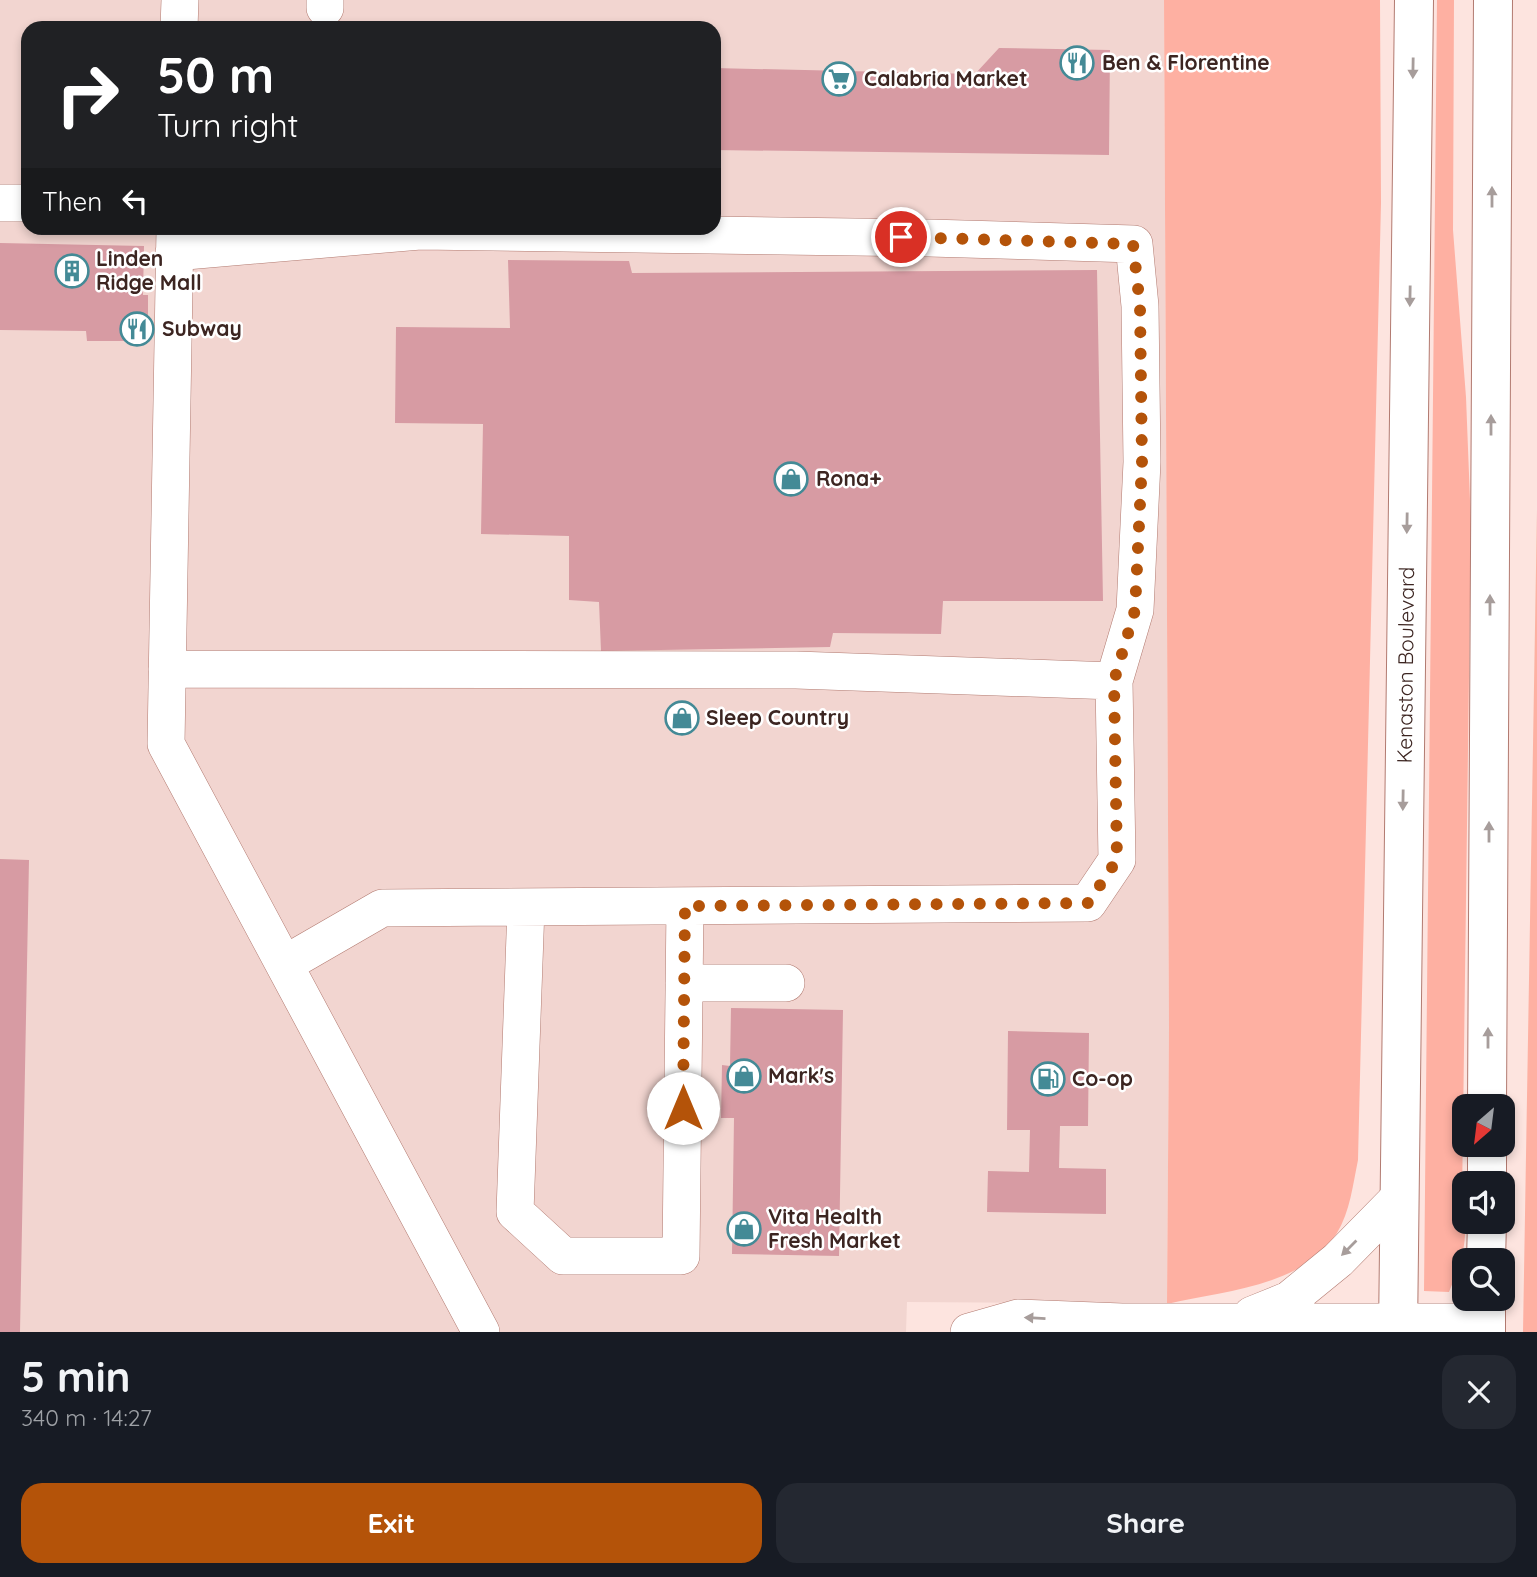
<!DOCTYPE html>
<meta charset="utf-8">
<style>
body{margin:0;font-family:Quicksand,sans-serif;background:#242831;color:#f1f3f6;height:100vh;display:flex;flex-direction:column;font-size:26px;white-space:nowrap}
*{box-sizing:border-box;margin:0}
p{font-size:23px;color:#9ea1a6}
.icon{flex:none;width:38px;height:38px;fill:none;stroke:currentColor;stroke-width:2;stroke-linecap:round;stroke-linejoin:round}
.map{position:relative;height:1332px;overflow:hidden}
.details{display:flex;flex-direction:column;background:#171b24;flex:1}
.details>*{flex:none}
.banner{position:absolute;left:21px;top:21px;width:700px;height:214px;border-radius:21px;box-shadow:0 4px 10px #0003;background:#202124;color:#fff;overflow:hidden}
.needle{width:46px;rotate:208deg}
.controls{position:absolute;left:1452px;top:1094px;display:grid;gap:14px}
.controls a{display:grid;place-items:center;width:63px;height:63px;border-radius:14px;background:#171b24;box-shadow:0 4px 10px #0003;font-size:35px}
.pin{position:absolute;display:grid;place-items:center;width:60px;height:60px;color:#fff;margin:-30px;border:4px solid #fff;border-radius:50%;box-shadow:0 2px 7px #0007}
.me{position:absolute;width:77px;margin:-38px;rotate:0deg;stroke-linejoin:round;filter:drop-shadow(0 0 5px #0008)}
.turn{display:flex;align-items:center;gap:24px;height:147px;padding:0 21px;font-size:32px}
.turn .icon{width:91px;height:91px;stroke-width:2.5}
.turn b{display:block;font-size:49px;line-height:60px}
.then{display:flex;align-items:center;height:66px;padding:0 21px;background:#0003;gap:14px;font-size:26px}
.round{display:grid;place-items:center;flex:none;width:74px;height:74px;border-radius:21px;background:#242831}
.overview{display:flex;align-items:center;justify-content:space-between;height:119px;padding:0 21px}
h1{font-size:42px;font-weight:800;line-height:52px}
.button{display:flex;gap:14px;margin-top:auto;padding:14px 21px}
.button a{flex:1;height:80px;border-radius:21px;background:#b45309;color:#fff;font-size:28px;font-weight:800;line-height:80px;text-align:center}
.button a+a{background:#242831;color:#f1f3f6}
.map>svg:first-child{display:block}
</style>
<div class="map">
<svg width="1537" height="1332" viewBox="0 0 1537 1332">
<rect width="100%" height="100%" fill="#fde4df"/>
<path fill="#f2d5d0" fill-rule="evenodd" d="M0 0H1164L1169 1027 1167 1304 907 1302 906 1332H0ZM28 28H714V228H28Z"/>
<path fill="#feb0a2" d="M1164 0H1380L1381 203 1358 1160C1353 1184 1350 1212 1337 1233 1303 1287 1223 1291 1167 1304L1169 1027Z
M1437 0H1454L1453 230 1466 397 1471 526 1462 1200C1469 1238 1464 1256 1449 1292L1424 1291Z
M1537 510V1332H1523Z"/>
<path fill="#d79ba3" d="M999 48 1110 50 1109 155 714 150V68L975 74Z
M0 243 144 246 143 295H148V341H87L86 331 0 330Z
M508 260 629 261 632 273 1097 270 1103 601H943L941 634 833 633 830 647 601 651 599 602 569 600V536L481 534 483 424 395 423 396 327 510 328Z
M0 859 29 860 20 1332H0Z
M731 1008 843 1010 839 1256 732 1254 734 1118H721L722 1065 730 1066Z
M1008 1031 1089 1033 1088 1126H1060L1059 1168 1106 1169V1214L987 1212 988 1171 1029 1172 1030 1130H1007Z"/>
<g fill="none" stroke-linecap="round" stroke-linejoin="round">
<defs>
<path id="minor" d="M325 8V0
M179 28 180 0
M0 203H28
M175 229 166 744 481 1332
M174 252 420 231 929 238 1134 244 1140 306 1142 462 1135 610 1114 681
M167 669 796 670 1114 681 1117 860 1088 903 382 908 285 964
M526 907 515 1212 563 1256H681L685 906
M684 983H786
M1252 1315 1289 1300 1338 1260 1397 1200
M969 1332 1018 1318 1122 1322H1486"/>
<g id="major">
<path d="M1487 1106 1493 0"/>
<path d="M1487 1183V1144"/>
<path d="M1486 1260 1487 1222"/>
<path id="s1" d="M1398 1332 1414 0"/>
<path d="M1486 1332V1298"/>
</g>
</defs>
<use href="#minor" stroke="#b27a70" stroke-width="38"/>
<use href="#major" stroke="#b27a70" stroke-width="40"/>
<use href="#minor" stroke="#fff" stroke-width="37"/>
<use href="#major" stroke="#fff" stroke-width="38"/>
</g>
<defs><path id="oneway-solid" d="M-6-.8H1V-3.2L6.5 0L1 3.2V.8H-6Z" transform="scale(1.75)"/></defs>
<g fill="#a79d9b">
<use href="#oneway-solid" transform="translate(1413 68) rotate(91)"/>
<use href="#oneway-solid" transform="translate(1492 197) rotate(-90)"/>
<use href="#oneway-solid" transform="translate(1410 296) rotate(91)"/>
<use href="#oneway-solid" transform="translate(1491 425) rotate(-90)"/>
<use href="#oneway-solid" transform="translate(1407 523) rotate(91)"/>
<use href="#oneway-solid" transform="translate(1490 605) rotate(-90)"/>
<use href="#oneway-solid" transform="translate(1403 800) rotate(91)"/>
<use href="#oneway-solid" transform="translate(1489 832) rotate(-90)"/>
<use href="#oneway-solid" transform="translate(1488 1038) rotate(-90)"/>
<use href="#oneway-solid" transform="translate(1349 1248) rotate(135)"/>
<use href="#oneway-solid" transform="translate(1035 1318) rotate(-177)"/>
</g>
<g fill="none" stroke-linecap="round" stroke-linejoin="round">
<path stroke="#b45309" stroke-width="12" stroke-dasharray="0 21.6" d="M683 1108 685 906 1088 903 1117 860 1114 681 1135 610 1142 462 1140 306 1133 244 901 237"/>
</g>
<defs>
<symbol id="restaurant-ring" viewBox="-11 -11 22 22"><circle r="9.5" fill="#fff" stroke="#448a96" stroke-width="1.5"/><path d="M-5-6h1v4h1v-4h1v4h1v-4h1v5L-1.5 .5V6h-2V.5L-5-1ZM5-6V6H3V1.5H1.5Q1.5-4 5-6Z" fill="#448a96"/></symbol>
<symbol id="supermarket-ring" viewBox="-11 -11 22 22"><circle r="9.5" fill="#fff" stroke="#448a96" stroke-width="1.5"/><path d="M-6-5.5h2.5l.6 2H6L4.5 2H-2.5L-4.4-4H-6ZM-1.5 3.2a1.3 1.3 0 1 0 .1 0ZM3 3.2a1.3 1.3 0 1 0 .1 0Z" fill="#448a96"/></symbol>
<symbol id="building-ring" viewBox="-11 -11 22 22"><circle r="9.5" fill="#fff" stroke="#448a96" stroke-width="1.5"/><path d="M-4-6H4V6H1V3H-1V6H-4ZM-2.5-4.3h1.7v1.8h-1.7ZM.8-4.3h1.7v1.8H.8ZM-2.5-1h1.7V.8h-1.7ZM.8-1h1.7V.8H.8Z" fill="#448a96"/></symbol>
<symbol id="shop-ring" viewBox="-11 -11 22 22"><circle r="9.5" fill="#fff" stroke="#448a96" stroke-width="1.5"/><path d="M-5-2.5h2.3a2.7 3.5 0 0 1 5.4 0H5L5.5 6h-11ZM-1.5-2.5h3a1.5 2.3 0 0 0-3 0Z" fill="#448a96"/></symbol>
<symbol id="fuel-ring" viewBox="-11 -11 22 22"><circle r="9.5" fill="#fff" stroke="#448a96" stroke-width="1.5"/><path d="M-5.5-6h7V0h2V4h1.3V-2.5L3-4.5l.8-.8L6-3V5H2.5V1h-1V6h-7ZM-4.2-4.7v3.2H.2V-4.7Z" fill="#448a96"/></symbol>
</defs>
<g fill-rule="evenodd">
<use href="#restaurant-ring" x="1058" y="44" width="38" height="38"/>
<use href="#supermarket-ring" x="820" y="60" width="38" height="38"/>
<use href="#building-ring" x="53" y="252" width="38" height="38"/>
<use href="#restaurant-ring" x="118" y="310" width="38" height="38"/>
<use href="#shop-ring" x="772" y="460" width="38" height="38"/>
<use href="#shop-ring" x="663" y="699" width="38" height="38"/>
<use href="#shop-ring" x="725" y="1057" width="38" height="38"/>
<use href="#fuel-ring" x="1029" y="1060" width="38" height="38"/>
<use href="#shop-ring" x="725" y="1210" width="38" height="38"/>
</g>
<g text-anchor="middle" stroke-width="5" stroke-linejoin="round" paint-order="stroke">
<g font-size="21" font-weight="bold" fill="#3c2521" stroke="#fff" text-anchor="start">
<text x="1102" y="70">Ben &amp; Florentine</text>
<text x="864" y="86">Calabria Market</text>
<text x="96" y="266">Linden<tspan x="96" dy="24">Ridge Mall</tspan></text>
<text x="162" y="336">Subway</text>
<text x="816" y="486">Rona+</text>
<text x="706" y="725">Sleep Country</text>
<text x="768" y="1083">Mark's</text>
<text x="1072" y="1086">Co-op</text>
<text x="768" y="1224">Vita Health<tspan x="768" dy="24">Fresh Market</tspan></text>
</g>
<g font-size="21" fill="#3c2521" stroke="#fff">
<text dy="7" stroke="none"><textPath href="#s1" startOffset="667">Kenaston Boulevard</textPath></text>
</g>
</g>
</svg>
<div class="controls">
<a><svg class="needle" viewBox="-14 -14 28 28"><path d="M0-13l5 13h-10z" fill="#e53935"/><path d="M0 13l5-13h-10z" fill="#9ea1a6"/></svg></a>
<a><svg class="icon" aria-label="sound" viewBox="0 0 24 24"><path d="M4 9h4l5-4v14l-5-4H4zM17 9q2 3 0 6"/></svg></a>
<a><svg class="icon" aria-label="search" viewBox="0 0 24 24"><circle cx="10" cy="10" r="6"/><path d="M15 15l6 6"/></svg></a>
</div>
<div class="pin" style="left:901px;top:237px;background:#d93025"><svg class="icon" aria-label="arrive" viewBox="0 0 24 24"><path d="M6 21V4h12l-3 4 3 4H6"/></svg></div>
<svg class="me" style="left:683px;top:1108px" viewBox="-20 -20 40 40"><circle r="19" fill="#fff"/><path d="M0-13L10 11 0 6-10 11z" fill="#b45309"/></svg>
<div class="banner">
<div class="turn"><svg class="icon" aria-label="right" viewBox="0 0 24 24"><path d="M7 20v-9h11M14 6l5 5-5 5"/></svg><div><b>50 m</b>Turn right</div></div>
<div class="then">Then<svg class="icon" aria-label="left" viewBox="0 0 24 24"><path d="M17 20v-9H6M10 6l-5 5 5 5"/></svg></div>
</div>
</div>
<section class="details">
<div class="overview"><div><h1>5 min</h1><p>340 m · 14:27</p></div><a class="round"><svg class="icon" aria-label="close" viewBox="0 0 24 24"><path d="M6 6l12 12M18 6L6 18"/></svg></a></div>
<div class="button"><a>Exit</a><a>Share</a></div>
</section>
